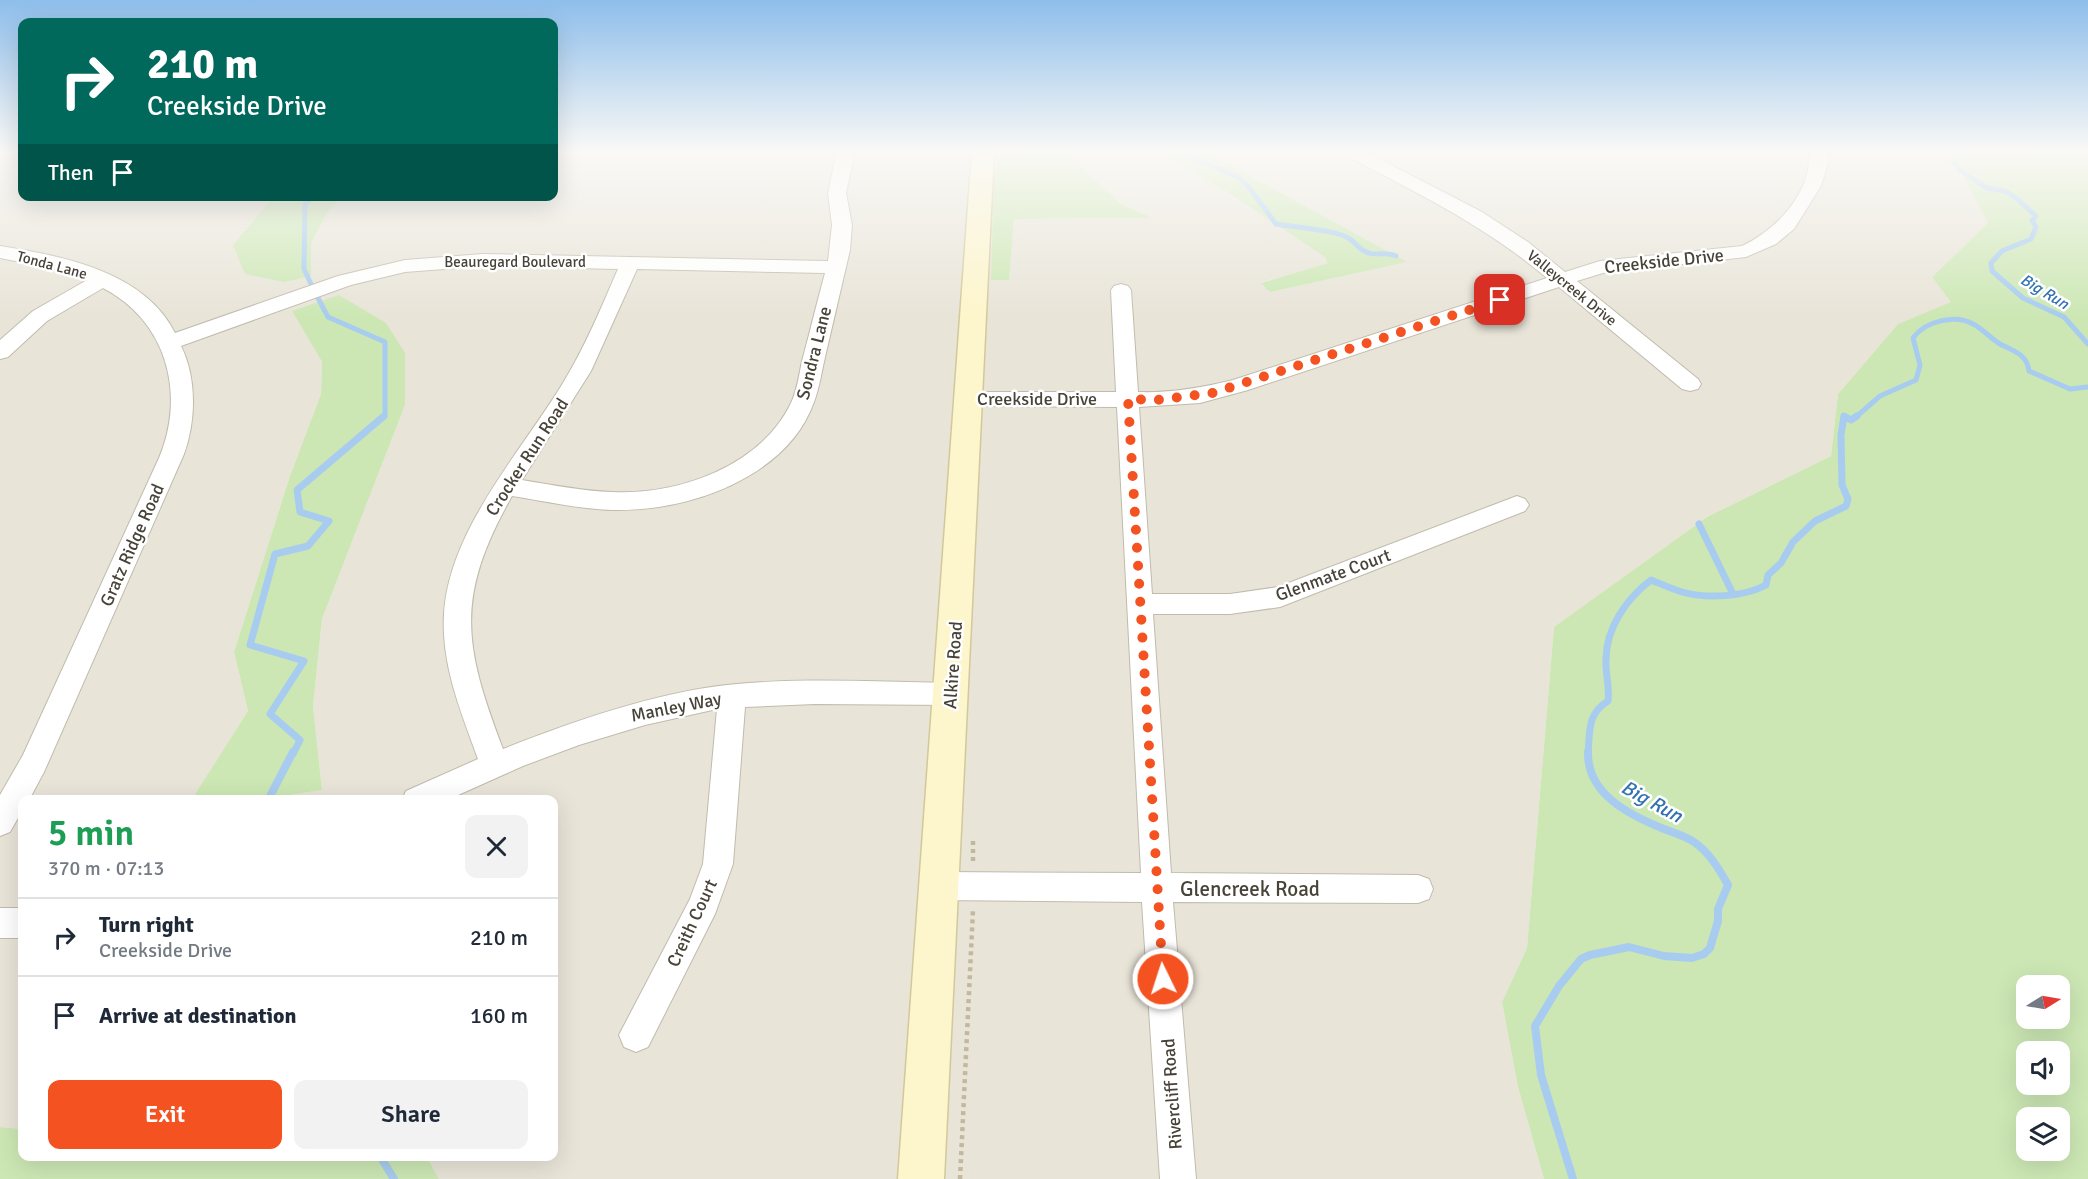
<!DOCTYPE html>
<meta charset="utf-8">
<style>
body{margin:0;font-family:Signika,sans-serif;background:#f2f2f3;color:#1f2937;height:100vh;display:flex;flex-direction:column;font-size:22px;white-space:nowrap}
*{box-sizing:border-box;margin:0}
p{font-size:20px;color:#747a83}
.icon{flex:none;width:33px;height:33px;fill:none;stroke:currentColor;stroke-width:2;stroke-linecap:round;stroke-linejoin:round}
.map{position:relative;flex:1;overflow:hidden}
.details{position:absolute;left:18px;top:795px;width:540px;height:366px;display:flex;flex-direction:column;background:#fff;border-radius:12px;box-shadow:0 6px 24px #0002}
.details>*{flex:none}
.hud{position:absolute;left:18px;top:18px;width:540px;height:183px;border-radius:12px;box-shadow:0 6px 24px #0002;background:#00695c;color:#fff;overflow:hidden}
.needle{width:39px;rotate:79deg}
.buttons{position:absolute;left:2016px;top:975px;display:grid;gap:12px}
.buttons a{display:grid;place-items:center;width:54px;height:54px;border-radius:12px;background:#fff;box-shadow:0 6px 24px #0002;font-size:30px}
.pin{position:absolute;display:grid;place-items:center;width:51px;height:51px;color:#fff;margin:-26px;border-radius:12px;box-shadow:0 3px 9px #0006}
.me{position:absolute;width:66px;margin:-33px;rotate:356deg;stroke-linejoin:round;filter:drop-shadow(0 0 4px #0008)}
.turn{display:flex;align-items:center;gap:21px;height:126px;padding:0 30px;font-size:27px}
.turn .icon{width:78px;height:78px;stroke-width:2.5}
.turn b{display:block;font-size:42px;line-height:51px}
.then{display:flex;align-items:center;height:57px;padding:0 30px;background:#0003;gap:12px;font-size:22px}
.round{display:grid;place-items:center;flex:none;width:63px;height:63px;border-radius:12px;background:#f2f2f3}
.headline{display:flex;align-items:center;justify-content:space-between;height:102px;padding:0 30px}
h1{font-size:36px;font-weight:600;line-height:45px;color:#1e9e55}
.primary-button{display:flex;gap:12px;margin-top:auto;padding:12px 30px}
.primary-button a{flex:1;height:69px;border-radius:12px;background:#f45221;color:#fff;font-size:24px;font-weight:600;line-height:69px;text-align:center}
.primary-button a+a{background:#f2f2f3;color:#1f2937}
ul{padding:0;list-style:none}
li{display:flex;align-items:center;gap:18px;height:78px;padding:0 30px;border-top:2px solid #e0e1e3}
li div{flex:1}
li b{display:block;font-size:22px}
li em{font-style:normal}
.map>svg:first-child{display:block}
</style>
<div class="map">
<svg width="2088" height="1179" viewBox="0 0 2088 1179">
<rect width="100%" height="100%" fill="#f4f2ea"/>
<path fill="#e8e4d8" d="M0 151H22V196L274 197 233 245 311 276V243L328 211 342 197 554 196V151H1001L994 176 992 280 1009 279 1014 219 1150 218 1121 204 1065 151H1157L1229 193 1325 256 1329 263 1262 282 1270 292 1406 262 1204 151H1950L1988 223 1932 277 1952 302 1898 324 1838 394 1831 456 1707 517 1554 627 1527 948 1502 1002 1518 1087 1544 1179H439L427 1157 554 1156V800L263 799 322 790 313 706 322 619 405 405 292 311 322 362 321 394 290 476 234 652 248 711 195 795 250 799 22 800V1129L0 1127Z"/>
<path fill="#cce7b4" fill-rule="evenodd" d="M1001 151H1065L1121 204 1152 218 1014 219 1009 280H991L994 176Z
M1157 151H1204L1407 262 1270 292 1261 283 1328 263 1325 257 1229 193Z
M1950 151H2088V1179H1544L1518 1087 1502 1002 1527 948 1554 627 1707 517 1831 456 1838 394 1898 324 1951 302 1932 277 1988 223ZM2026 986H2060V1018H2026ZM2026 1052H2060V1084H2026ZM2026 1118H2060V1150H2026Z
M274 196 342 197 328 211 311 243V276L284 282 245 274 233 245Z
M339 295 386 323 405 353V405L322 619 313 706 322 790 263 799 194 796 248 711 234 652 290 476 321 394 322 362 292 311Z
M0 1127 22 1129V1156L427 1157 439 1179H0Z"/>
<g fill="none" stroke-linecap="round" stroke-linejoin="round">
<path stroke="#a8ccef" stroke-width="5" d="M1176 151 1238 177 1248 186 1276 224C1293 227 1338 230 1350 239 1358 245 1359 250 1369 253 1378 256 1387 251 1396 256
M1954 151 1953 161 1961 171 1987 188 2005 191 2016 198 2036 216 2032 220 2036 227 2031 239 2002 251 1991 263 1992 271 2023 298 2064 317 2088 344
M311 284 304 269 305 204 314 196
M318 298 328 317 385 342V415L382 417
M1844 417H1846
M1856 417 1880 396 1916 380 1920 365 1913 338C1925 321 1955 314 1973 324 1983 329 1990 338 2000 344 2013 351 2027 354 2029 371L2070 389 2088 387"/>
<path stroke="#a8ccef" stroke-width="7" d="M1699 524 1732 592
M293 754 300 740 270 714 304 661 250 645 275 554 308 546 329 521 300 512 297 490 384 416
M1588 754C1590 731 1587 714 1608 701 1610 687 1605 673 1606 659 1606 628 1627 598 1651 580 1661 584 1672 589 1682 592 1707 599 1744 597 1766 585L1768 575 1781 563 1793 542 1815 521 1846 506 1848 499 1842 485 1841 435 1844 416 1851 420 1857 416"/>
<path stroke="#a8ccef" stroke-width="8" d="M268 800 293 752
M380 1156 394 1179
M1573 1179 1541 1075 1535 1026 1559 986 1581 959 1590 955 1629 947 1664 956 1692 958 1704 954 1710 948 1718 921V909L1728 885C1719 869 1709 852 1694 842 1685 836 1674 833 1664 829 1629 815 1587 794 1588 752"/>
<defs>
<path id="minor" d="M837 151H855L846 193 852 225 850 250C842 284 834 318 826 353 822 369 820 386 814 402 787 478 687 512 612 510 578 509 545 501 512 496 455 597 463 644 503 749 571 722 654 693 727 685 801 677 876 682 951 683L961 686 965 694 961 702 951 705 815 704 745 707 733 864 715 914 648 1047 636 1052 624 1047 619 1035 690 899 703 864 717 709 645 725 579 745 523 766 447 800H402L406 791 478 759C461 712 441 665 444 614 449 530 521 452 563 383 585 347 601 308 618 269L483 266 405 272 351 285 181 346C197 378 196 421 184 454L44 772 29 800H22V811L10 832 0 836V795L23 755 159 458C186 394 167 321 103 288L47 321 8 357 0 359V340L33 311 87 280 56 269 0 258V246C62 256 144 271 175 333L338 276 405 260 483 254 828 261 832 225 828 193ZM637 269 825 273C817 302 810 332 802 361 799 375 797 392 790 405 759 467 678 495 612 492 582 491 552 485 522 480L591 371Z
M1342 151H1364L1482 212 1528 242 1565 272 1600 261 1742 246C1777 229 1812 193 1809 151H1827L1828 163 1821 186 1794 229 1776 244 1746 257 1603 273 1577 281 1698 379 1701 384 1698 389 1690 391 1682 389 1559 287 1248 390 1200 403 1139 407 1152 594H1230L1278 587 1509 499 1517 496 1525 499 1529 505 1525 511 1280 607 1230 614H1153L1171 873 1418 875 1429 879 1433 889 1429 899 1418 903 1173 902 1196 1179H1160L1142 902 938 900 927 896 923 886 927 876 938 872 1141 873 1117 407 967 406 959 404 956 399 959 394 967 392H1116L1111 290 1114 286 1121 284 1128 286 1131 290 1138 392C1171 393 1201 388 1233 380L1547 278C1484 225 1417 193 1345 155Z
M0 908H22V938H0Z"/>
<path id="secondary" d="M972 151H994L944 1179H898Z"/>
</defs>
<use href="#minor" stroke="#c0bbac" stroke-width="2"/>
<use href="#secondary" stroke="#d3c89a" stroke-width="3"/>
<path stroke="#c1b89e" stroke-width="4.5" stroke-dasharray="4 4" stroke-linecap="butt" d="M973 841V864
M960 1179 973 910"/>
<use href="#minor" fill="#fff" fill-rule="evenodd"/>
<use href="#secondary" fill="#fdf5cb" fill-rule="evenodd"/>
</g>
<linearGradient id="sky" x2="0" y2="1"><stop stop-color="#8ebeeb"/><stop offset="0.48" stop-color="#faf9f6"/><stop offset="1" stop-color="#faf9f6" stop-opacity="0"/></linearGradient>
<rect width="2088" height="316" fill="url(#sky)"/>
<g fill="none" stroke-linecap="round" stroke-linejoin="round">
<path stroke="#f45221" stroke-width="10" stroke-dasharray="0 18" d="M1163 979 1128 399 1157 400 1213 393 1500 300"/>
</g>
<g text-anchor="middle" stroke-width="5" stroke-linejoin="round" paint-order="stroke">
<g font-size="15" fill="#484338" stroke="#fff">
<text x="515" y="267">Beauregard Boulevard</text>
<text transform="translate(52 265) rotate(15)" y="5">Tonda Lane</text>
<text transform="translate(1572 288) rotate(39)" y="5">Valleycreek Drive</text>
</g>
<g font-size="16" font-style="italic" fill="#3372b2" stroke="#fff">
<text transform="translate(2045 291) rotate(31)" y="6">Big Run</text>
</g>
<g font-size="18" fill="#484338" stroke="#fff">
<text transform="translate(1664 261) rotate(-6)" y="6">Creekside Drive</text>
<text transform="translate(814 353) rotate(-76)" y="6">Sondra Lane</text>
<text x="1037" y="405">Creekside Drive</text>
<text transform="translate(527 457) rotate(-57)" y="6">Crocker Run Road</text>
<text transform="translate(132 545) rotate(-66)" y="6">Gratz Ridge Road</text>
<text transform="translate(1333 575) rotate(-20)" y="6">Glenmate Court</text>
<text transform="translate(953 665) rotate(-86)" y="6">Alkire Road</text>
<text transform="translate(676 707) rotate(-11)" y="6">Manley Way</text>
<text transform="translate(692 923) rotate(-65)" y="6">Creith Court</text>
<text transform="translate(1172 1094) rotate(-94)" y="6">Rivercliff Road</text>
</g>
<g font-size="20" font-style="italic" fill="#3372b2" stroke="#fff">
<text transform="translate(1652 801) rotate(29)" y="7">Big Run</text>
</g>
<g font-size="21" fill="#484338" stroke="#fff">
<text x="1250" y="896">Glencreek Road</text>
</g>
</g>
</svg>
<div class="buttons">
<a><svg class="needle" viewBox="-14 -14 28 28"><path d="M0-13l5 13h-10z" fill="#e53935"/><path d="M0 13l5-13h-10z" fill="#747a83"/></svg></a>
<a><svg class="icon" aria-label="sound" viewBox="0 0 24 24"><path d="M4 9h4l5-4v14l-5-4H4zM17 9q2 3 0 6"/></svg></a>
<a><svg class="icon" aria-label="layers" viewBox="0 0 24 24"><path d="M12 4l9 5-9 5-9-5zM3 14l9 5 9-5"/></svg></a>
</div>
<div class="pin" style="left:1500px;top:300px;background:#d93025"><svg class="icon" aria-label="arrive" viewBox="0 0 24 24"><path d="M6 21V4h12l-3 4 3 4H6"/></svg></div>
<svg class="me" style="left:1163px;top:979px" viewBox="-20 -20 40 40"><circle r="17" fill="#f45221" stroke="#fff" stroke-width="3"/><path d="M0-11L8 9 0 5-8 9z" fill="#fff"/></svg>
<div class="hud">
<div class="turn"><svg class="icon" aria-label="right" viewBox="0 0 24 24"><path d="M7 20v-9h11M14 6l5 5-5 5"/></svg><div><b>210 m</b>Creekside Drive</div></div>
<div class="then">Then<svg class="icon" aria-label="arrive" viewBox="0 0 24 24"><path d="M6 21V4h12l-3 4 3 4H6"/></svg></div>
</div>
<section class="details">
<div class="headline"><div><h1>5 min</h1><p>370 m · 07:13</p></div><a class="round"><svg class="icon" aria-label="close" viewBox="0 0 24 24"><path d="M6 6l12 12M18 6L6 18"/></svg></a></div>
<ul>
<li><svg class="icon" aria-label="right" viewBox="0 0 24 24"><path d="M7 20v-9h11M14 6l5 5-5 5"/></svg><div><b>Turn right</b><p>Creekside Drive</p></div><em>210 m</em></li>
<li><svg class="icon" aria-label="arrive" viewBox="0 0 24 24"><path d="M6 21V4h12l-3 4 3 4H6"/></svg><div><b>Arrive at destination</b></div><em>160 m</em></li>
</ul>
<div class="primary-button"><a>Exit</a><a>Share</a></div>
</section>
</div>
